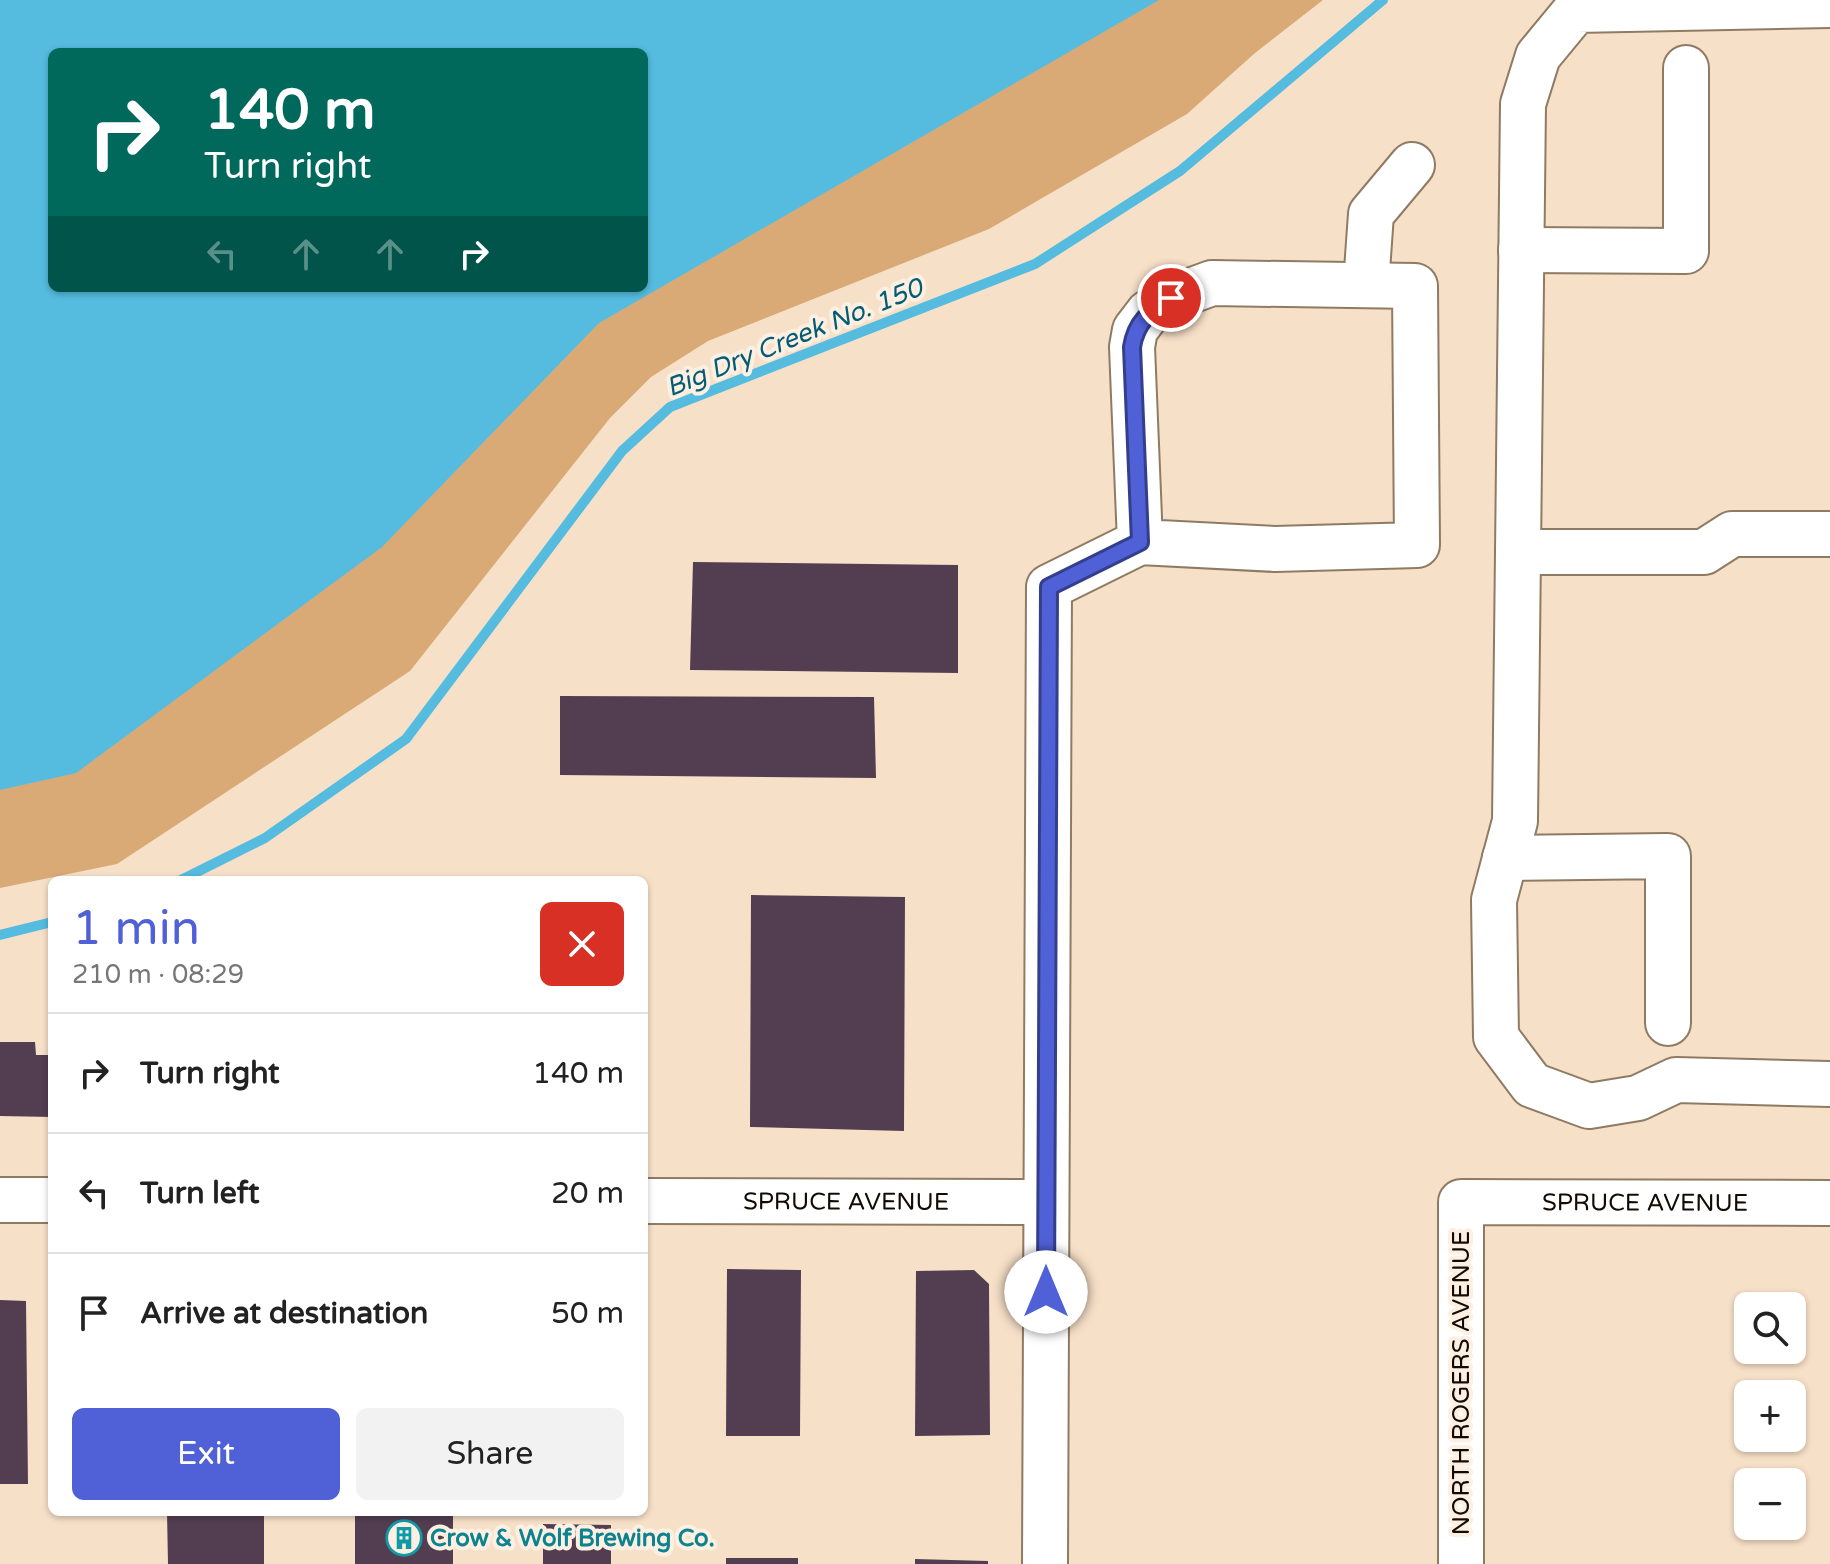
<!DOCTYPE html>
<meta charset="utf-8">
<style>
body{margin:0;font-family:"Varela Round",sans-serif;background:#f2f2f2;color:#222;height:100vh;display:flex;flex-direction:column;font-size:30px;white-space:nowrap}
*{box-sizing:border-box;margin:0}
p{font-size:26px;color:#767676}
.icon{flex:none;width:44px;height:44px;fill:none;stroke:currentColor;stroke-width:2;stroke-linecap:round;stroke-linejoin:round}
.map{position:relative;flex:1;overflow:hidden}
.drawer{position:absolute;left:48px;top:876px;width:600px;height:640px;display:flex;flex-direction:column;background:#fff;border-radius:12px;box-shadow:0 2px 6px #0004}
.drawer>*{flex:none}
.top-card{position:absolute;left:48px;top:48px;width:600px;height:244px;border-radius:12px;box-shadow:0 2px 6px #0004;background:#00695c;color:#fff;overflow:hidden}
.controls{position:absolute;left:1734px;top:1292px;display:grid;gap:16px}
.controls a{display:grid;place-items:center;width:72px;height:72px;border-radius:12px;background:#fff;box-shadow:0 2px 6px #0004;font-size:40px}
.pin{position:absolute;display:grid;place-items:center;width:68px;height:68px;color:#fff;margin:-34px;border:4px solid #fff;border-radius:50%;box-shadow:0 2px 8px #0007}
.me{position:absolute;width:88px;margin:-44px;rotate:0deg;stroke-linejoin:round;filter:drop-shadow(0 0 6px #0008)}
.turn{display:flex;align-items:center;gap:28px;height:168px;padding:0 24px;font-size:36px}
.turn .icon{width:104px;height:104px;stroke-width:2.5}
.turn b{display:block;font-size:56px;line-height:68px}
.lanes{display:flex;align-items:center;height:76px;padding:0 24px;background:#0003;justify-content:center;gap:40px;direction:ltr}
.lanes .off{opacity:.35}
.round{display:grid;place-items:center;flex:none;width:84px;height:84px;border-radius:12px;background:#f2f2f2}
.summary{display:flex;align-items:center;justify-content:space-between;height:136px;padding:0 24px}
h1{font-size:48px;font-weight:600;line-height:60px;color:#5061d7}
.cta{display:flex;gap:16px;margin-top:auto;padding:16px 24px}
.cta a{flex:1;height:92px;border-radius:12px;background:#5061d7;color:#fff;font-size:32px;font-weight:600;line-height:92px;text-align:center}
.cta a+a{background:#f2f2f2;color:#222}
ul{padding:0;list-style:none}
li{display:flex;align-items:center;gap:24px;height:120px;padding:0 24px;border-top:2px solid #e0e0e0}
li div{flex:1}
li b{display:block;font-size:30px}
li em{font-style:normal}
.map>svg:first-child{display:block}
</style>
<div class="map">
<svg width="1830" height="1564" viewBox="0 0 1830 1564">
<rect width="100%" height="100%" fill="#f7e0c8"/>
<path fill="#d9aa76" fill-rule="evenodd" d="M0 0H1323L1255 53 1187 114 989 229 708 341 651 377 610 418 410 671 117 864 0 888ZM52 52H644V288H52Z"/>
<path fill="#56bcdf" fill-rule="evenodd" d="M0 0H1159L599 323 382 547 76 773 0 790ZM52 52H644V288H52Z"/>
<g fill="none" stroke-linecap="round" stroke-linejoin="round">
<path stroke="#56bcdf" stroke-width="10" d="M181 880 265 838 406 739 622 451 670 407 1035 264 1180 171 1383 0
M0 935 52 922"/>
</g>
<path fill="#533e51" d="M693 562 958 565V673L690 670Z
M560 696 874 697 876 778 560 775Z
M751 895 905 897 904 1131 750 1127Z
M0 1042H35L36 1055H52V1117L0 1116Z
M727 1269 801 1270 800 1436H726Z
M974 1270 989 1284 990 1435 915 1436 916 1271Z
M0 1300 26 1301 28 1484H0Z
M167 1512H264V1564H168Z
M355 1512H453V1564H355Z
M543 1524 611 1525V1564H543Z
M726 1558H798V1564H726Z
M915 1559 988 1561V1564H915Z"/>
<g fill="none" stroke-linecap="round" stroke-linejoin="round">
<defs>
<g id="minor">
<path d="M1830 5 1576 10 1538 56 1523 104 1515 821 1494 900 1496 1037 1532 1085 1589 1106 1638 1098 1676 1080 1830 1084"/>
<path d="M1521 250 1686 251V68"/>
<path d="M1366 285 1371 214 1412 165"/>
<path d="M1518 552H1704L1732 534H1830"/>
<path d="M1505 858 1668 856V1023"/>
<path d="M0 1200H52"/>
<path id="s1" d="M644 1201 1046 1202"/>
<path d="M1045 1564 1049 587 1140 542 1275 549 1417 545 1415 286 1212 283 1171 298 1148 313 1135 330 1132 347 1140 542"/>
<path id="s2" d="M1461 1564V1202L1830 1203"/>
</g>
</defs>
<use href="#minor" stroke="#8f7b64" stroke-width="48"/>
<use href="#minor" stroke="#fff" stroke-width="44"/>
</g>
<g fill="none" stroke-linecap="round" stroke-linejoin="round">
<defs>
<path id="route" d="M1046 1292 1049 587 1140 542 1132 347C1136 322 1149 312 1171 298"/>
</defs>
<use href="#route" stroke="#343f8c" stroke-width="20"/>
<use href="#route" stroke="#5061d7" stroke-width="14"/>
</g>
<defs>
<symbol id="building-ring" viewBox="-11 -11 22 22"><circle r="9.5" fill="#fdefe1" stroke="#0f9aa8" stroke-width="1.5"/><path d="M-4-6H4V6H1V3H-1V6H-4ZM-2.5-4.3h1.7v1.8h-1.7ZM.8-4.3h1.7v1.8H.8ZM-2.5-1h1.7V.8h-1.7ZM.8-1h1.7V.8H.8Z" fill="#0f9aa8"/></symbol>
</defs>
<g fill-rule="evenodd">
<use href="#building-ring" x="384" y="1518" width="40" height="40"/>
</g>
<g text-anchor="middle" stroke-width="8" stroke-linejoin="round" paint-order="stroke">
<g font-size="24" fill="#120b04" stroke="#fdefe1">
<text dy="8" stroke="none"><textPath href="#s1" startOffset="202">SPRUCE AVENUE</textPath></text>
<text dy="8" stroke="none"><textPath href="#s2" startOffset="546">SPRUCE AVENUE</textPath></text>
<text transform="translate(1461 1383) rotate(-90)" y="8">NORTH ROGERS AVENUE</text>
</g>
<g font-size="24" font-weight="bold" fill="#0d838f" stroke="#fdefe1" text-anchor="start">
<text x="430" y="1546">Crow &amp; Wolf Brewing Co.</text>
</g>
<g font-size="26" font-style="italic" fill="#025c74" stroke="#fdefe1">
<text transform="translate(794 337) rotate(-22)" y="9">Big Dry Creek No. 150</text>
</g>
</g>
</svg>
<div class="controls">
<a><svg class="icon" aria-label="search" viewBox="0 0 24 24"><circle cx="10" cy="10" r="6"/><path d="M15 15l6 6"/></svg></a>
<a>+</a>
<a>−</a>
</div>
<div class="pin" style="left:1171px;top:298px;background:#d93025"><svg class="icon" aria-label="arrive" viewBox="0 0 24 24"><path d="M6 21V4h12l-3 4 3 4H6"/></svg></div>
<svg class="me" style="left:1046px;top:1292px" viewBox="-20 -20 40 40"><circle r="19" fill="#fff"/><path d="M0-13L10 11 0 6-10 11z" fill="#5061d7"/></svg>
<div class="top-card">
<div class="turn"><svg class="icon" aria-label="right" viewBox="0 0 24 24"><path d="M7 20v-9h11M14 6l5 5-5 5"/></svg><div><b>140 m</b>Turn right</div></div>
<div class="lanes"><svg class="icon off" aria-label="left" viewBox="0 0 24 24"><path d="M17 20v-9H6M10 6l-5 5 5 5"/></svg><svg class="icon off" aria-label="ahead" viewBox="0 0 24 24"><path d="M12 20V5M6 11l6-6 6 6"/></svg><svg class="icon off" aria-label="ahead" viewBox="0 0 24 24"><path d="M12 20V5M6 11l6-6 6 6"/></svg><svg class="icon" aria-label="right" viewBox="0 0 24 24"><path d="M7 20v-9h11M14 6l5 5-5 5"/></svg></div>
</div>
<section class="drawer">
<div class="summary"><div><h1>1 min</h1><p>210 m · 08:29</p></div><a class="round" style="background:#d93025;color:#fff"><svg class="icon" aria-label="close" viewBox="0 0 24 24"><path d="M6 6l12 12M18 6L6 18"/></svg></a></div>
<ul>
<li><svg class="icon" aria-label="right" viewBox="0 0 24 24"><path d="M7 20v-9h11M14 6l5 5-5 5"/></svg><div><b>Turn right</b></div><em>140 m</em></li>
<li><svg class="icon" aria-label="left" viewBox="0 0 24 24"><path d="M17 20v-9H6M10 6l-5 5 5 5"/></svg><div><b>Turn left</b></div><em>20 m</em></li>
<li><svg class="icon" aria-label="arrive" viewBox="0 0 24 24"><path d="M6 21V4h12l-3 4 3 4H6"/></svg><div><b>Arrive at destination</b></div><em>50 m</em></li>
</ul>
<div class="cta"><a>Exit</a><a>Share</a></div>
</section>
</div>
